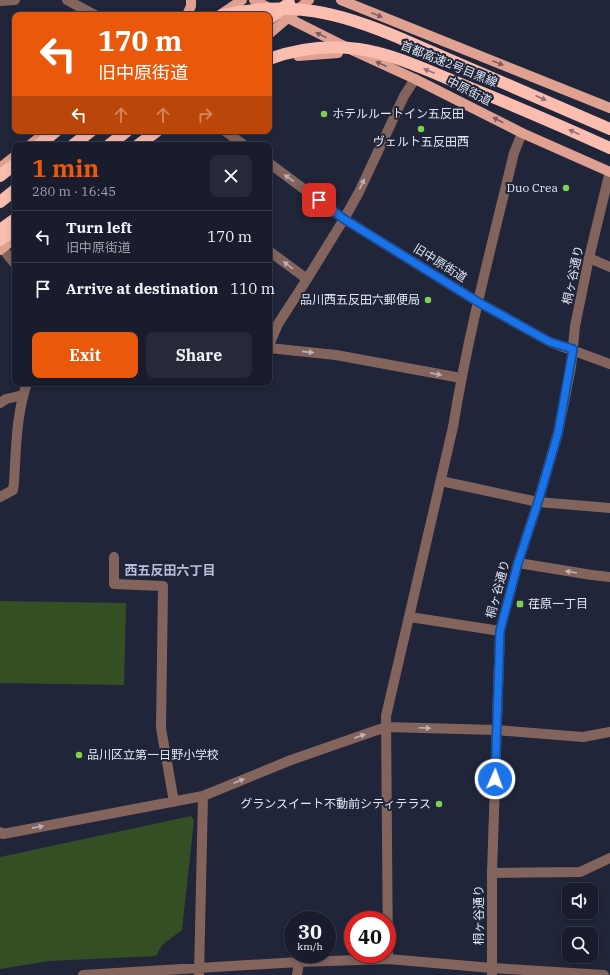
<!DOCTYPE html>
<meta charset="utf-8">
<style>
body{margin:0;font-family:"IBM Plex Serif","Noto Sans JP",serif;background:#252938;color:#f1f3f6;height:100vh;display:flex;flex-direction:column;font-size:15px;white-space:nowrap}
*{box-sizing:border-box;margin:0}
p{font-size:13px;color:#9fa1a9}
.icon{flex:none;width:22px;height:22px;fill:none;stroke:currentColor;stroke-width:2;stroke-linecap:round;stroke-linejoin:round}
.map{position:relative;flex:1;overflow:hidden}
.details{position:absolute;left:12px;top:142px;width:260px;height:244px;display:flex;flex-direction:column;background:#181c2c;border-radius:8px;box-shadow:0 2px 6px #0003,0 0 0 1px #363a48}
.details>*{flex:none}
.banner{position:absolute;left:12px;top:12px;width:260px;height:122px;border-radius:8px;box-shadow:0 2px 6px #0003,0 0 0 1px #363a48;background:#ea580c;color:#fff;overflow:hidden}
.controls{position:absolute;left:562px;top:883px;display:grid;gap:8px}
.controls a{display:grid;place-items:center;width:36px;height:36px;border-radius:8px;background:#181c2c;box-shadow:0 2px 6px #0003,0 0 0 1px #363a48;font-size:20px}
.speed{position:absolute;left:284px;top:911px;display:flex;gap:8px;font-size:20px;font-weight:700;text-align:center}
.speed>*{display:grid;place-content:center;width:52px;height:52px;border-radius:50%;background:#181c2c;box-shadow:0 2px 6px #0003,0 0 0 1px #363a48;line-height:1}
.speed small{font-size:10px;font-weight:400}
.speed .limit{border:6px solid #d22;background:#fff;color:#111}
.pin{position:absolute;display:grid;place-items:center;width:34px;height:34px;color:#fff;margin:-17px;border-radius:8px;box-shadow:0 2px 6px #0006}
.me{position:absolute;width:44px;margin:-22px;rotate:2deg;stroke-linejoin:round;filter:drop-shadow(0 0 3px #0008)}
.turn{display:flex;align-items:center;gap:14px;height:84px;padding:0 20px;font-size:18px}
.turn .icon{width:52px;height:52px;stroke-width:2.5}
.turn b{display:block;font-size:28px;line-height:34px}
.lanes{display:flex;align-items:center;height:38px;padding:0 20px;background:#0003;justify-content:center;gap:20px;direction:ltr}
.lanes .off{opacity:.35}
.round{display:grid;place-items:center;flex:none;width:42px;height:42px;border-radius:8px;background:#252938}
.head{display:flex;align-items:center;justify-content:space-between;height:68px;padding:0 20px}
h1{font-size:24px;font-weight:700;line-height:30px;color:#ea580c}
.button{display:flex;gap:8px;margin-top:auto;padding:8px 20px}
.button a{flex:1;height:46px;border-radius:8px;background:#ea580c;color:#fff;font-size:16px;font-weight:700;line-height:46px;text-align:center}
.button a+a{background:#252938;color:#f1f3f6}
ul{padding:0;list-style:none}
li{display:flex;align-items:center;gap:12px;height:52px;padding:0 20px;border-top:1px solid #363a48}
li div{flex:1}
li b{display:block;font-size:15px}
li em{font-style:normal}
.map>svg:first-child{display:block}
</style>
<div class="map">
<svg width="610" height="975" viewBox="0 0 610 975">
<rect width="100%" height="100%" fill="#20253a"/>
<path fill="#354f24" d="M0 601 126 603 124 685 0 683Z
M191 816 194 820 182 930 162 945 156 956 49 961 0 969V857Z"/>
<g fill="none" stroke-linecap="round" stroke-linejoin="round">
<path stroke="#83645d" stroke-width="10" d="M67 0 95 15
M0 1 15 0
M225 131 244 145
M269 163 344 219 478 302 550 342 610 364
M2 248 15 264
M269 251 307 279
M589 258 610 267
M269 345 278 324 307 279 344 219 359 192 404 96 415 79
M269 348 336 355 461 378
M0 403 6 399 23 395
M441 481 538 502 610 508
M0 497 13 490 14 483C16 450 16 415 27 383
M114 557V584L163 586 161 728 174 802
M518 563 592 575 610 577
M410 617 500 631
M0 832 3 834 203 796 291 760 386 727 496 730 583 737 610 732
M492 873 580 872 610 858
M388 959 386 716 453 427C468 334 492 244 514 153L522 133
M199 974 203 796
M83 975 299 962 388 959 492 968 604 975
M297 975 299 962"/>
<path stroke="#83645d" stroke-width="10" d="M492 975V873L500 631 518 563 538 502 558 433 571 367 575 326 589 258 610 171"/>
<path stroke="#e0a192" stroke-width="10" d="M254 0 288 18 354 51 415 79 522 133 610 172
M341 0 610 108
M187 15 191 6V0
M220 15 242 0
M269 34 309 0
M298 56 338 53
M30 145 45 133
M0 168 15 156
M0 250 15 238"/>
<path stroke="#fbbdaf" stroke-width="12" d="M402 39 610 129
M39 145 56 131
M73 145 91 131
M109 145 127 131
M138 145 157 131
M0 176 15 164
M0 202 15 190
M0 230 15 219
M0 240 15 230"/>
<path stroke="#fbbdaf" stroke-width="12" d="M222 15C291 0 339 12 402 39
M269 19 289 3
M269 59C297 49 329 45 359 49 393 54 424 69 456 82 508 103 559 125 610 148"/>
</g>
<defs><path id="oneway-solid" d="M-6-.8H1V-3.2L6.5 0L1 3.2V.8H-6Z"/></defs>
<g fill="#765d62">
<use href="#oneway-solid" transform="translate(377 15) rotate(22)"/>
<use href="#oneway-solid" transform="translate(321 35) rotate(-154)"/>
<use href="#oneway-solid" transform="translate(498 63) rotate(22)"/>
<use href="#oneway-solid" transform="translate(381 64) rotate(-156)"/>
<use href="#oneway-solid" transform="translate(498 120) rotate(-153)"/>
</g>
<g fill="#8e7174">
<use href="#oneway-solid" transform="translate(429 71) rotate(-158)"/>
<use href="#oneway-solid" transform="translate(541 98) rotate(24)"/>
<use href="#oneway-solid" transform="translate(574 132) rotate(-156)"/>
</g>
<g fill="#bcb3b8">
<use href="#oneway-solid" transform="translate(289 178) rotate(-144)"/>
<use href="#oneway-solid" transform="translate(362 184) rotate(-64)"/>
<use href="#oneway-solid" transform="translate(288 265) rotate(-144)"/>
<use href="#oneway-solid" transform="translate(308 352) rotate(6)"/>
<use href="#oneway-solid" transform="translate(436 374) rotate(11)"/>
<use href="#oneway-solid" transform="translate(571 572) rotate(-170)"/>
<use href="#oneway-solid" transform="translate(425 728) rotate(2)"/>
<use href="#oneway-solid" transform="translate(360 736) rotate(-19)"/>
<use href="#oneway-solid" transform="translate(239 781) rotate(-22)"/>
<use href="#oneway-solid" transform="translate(38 827) rotate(-11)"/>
</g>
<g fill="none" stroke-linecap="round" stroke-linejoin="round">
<defs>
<path id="route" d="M319 200 344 219 478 302 550 342 573 349 558 433 538 502 518 563 500 631 495 779"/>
</defs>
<use href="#route" stroke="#114b97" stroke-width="10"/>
<use href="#route" stroke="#1a73e8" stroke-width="7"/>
</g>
<g fill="#7fd052" stroke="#20253a" stroke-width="1.5">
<circle cx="324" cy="114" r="4"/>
<circle cx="421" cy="129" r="4"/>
<circle cx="566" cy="188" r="4"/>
<circle cx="428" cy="300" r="4"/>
<rect x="516" y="600" width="8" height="8" rx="2"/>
<circle cx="79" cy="755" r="4"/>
<circle cx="439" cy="804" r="4"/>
</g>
<g text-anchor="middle" stroke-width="4" stroke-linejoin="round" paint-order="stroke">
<g font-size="12" fill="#e2e7f4" stroke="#20253a">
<text transform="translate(449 64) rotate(22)" y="4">首都高速2号目黒線</text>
<text transform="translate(469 91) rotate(27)" y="4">中原街道</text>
<text transform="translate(440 263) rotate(32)" y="4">旧中原街道</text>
<text transform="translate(573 275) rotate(-78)" y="4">桐ヶ谷通り</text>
<text transform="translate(498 589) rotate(-75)" y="4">桐ヶ谷通り</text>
<text transform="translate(479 915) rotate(-90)" y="4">桐ヶ谷通り</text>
</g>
<g font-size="12" fill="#e2e7f4" stroke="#20253a" text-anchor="start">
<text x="332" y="118">ホテルルートイン五反田</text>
<text x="421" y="146" text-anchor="middle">ヴェルト五反田西</text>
<text x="558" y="192" text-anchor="end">Duo Crea</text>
<text x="420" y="304" text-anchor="end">品川西五反田六郵便局</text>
<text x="528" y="608">荏原一丁目</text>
<text x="87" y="759">品川区立第一日野小学校</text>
<text x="431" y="808" text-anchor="end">グランスイート不動前シティテラス</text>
</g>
<g font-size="13" font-weight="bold" fill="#b7bfda" stroke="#20253a">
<text x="170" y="575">西五反田六丁目</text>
</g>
</g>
</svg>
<div class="controls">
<a><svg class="icon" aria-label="sound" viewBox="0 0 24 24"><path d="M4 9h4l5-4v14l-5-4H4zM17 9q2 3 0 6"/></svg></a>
<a><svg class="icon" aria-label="search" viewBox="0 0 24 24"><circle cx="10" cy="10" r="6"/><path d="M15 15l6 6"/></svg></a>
</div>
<div class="speed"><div>30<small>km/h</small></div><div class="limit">40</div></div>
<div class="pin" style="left:319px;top:200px;background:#d93025"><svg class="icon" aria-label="arrive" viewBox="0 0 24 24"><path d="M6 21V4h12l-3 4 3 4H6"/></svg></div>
<svg class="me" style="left:495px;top:779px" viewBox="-20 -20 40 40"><circle r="17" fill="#1a73e8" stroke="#fff" stroke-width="3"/><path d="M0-11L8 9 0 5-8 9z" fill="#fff"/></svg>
<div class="banner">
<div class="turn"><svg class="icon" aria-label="left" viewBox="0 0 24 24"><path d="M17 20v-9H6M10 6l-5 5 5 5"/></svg><div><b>170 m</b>旧中原街道</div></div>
<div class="lanes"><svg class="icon" aria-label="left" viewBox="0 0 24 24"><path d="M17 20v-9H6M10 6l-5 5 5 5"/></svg><svg class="icon off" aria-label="ahead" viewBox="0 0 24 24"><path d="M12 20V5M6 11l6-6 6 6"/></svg><svg class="icon off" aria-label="ahead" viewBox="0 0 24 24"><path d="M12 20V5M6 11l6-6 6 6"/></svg><svg class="icon off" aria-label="right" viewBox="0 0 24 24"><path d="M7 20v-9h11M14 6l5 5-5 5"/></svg></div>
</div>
<section class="details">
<div class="head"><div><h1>1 min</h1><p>280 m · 16:45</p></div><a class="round"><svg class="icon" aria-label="close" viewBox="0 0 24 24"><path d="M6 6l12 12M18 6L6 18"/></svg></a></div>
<ul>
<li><svg class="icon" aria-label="left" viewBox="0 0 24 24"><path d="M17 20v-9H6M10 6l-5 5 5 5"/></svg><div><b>Turn left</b><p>旧中原街道</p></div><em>170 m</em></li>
<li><svg class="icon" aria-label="arrive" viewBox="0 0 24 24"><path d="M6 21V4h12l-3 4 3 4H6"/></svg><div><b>Arrive at destination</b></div><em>110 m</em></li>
</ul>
<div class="button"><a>Exit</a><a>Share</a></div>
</section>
</div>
